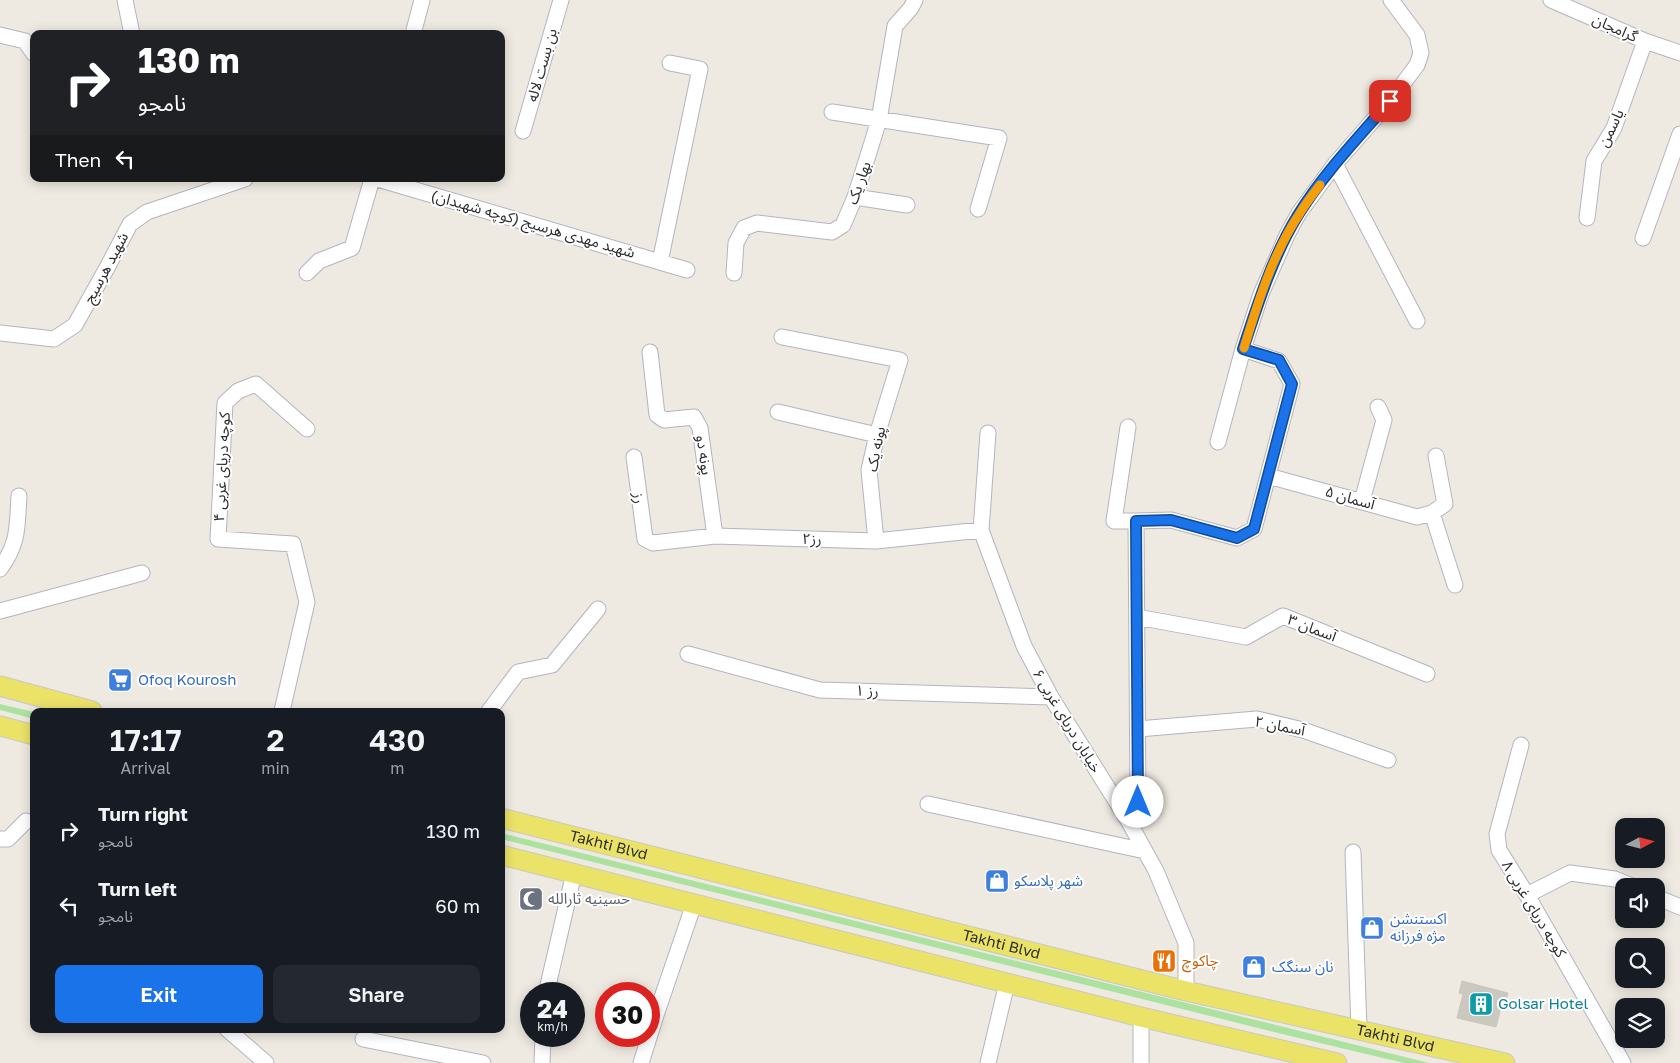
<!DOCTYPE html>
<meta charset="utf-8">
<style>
body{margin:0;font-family:"Golos Text","Noto Sans Arabic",sans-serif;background:#242831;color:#f1f3f6;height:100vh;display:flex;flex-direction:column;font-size:19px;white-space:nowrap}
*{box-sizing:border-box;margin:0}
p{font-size:16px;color:#9ea1a6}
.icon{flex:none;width:28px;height:28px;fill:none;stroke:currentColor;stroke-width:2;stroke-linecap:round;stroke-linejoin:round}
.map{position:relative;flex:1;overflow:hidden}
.drawer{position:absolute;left:30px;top:708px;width:475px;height:325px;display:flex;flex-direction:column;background:#171b24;border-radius:10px;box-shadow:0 2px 12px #0003}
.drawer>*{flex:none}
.top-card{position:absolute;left:30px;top:30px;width:475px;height:152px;border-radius:10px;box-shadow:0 2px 12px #0003;background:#202124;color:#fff;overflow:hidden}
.needle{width:32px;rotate:83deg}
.fabs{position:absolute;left:1615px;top:818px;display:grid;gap:10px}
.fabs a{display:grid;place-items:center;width:50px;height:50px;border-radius:10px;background:#171b24;box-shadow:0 2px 12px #0003;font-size:25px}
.speed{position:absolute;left:520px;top:982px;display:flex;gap:10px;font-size:25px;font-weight:700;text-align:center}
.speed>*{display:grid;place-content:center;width:65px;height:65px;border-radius:50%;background:#171b24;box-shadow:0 2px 12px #0003;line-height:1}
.speed small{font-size:12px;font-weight:400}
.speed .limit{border:8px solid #d22;background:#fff;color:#111}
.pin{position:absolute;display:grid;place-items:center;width:42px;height:42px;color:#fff;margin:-21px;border-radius:10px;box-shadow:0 2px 8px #0006}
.me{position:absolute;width:55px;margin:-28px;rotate:0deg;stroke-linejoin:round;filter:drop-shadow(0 0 4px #0008)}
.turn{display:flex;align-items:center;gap:18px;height:105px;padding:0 25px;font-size:22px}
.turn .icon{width:65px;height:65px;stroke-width:2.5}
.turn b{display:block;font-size:35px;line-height:42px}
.then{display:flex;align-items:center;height:48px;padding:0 25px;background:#0003;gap:10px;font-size:19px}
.eta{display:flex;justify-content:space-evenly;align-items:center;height:85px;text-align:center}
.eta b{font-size:30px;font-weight:600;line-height:35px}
.action{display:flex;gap:10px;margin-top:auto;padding:10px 25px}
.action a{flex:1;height:58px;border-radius:10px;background:#1a73e8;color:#fff;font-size:20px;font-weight:600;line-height:58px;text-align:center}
.action a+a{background:#242831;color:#f1f3f6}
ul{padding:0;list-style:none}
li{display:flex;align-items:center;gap:15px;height:75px;padding:0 25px}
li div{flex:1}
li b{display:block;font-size:19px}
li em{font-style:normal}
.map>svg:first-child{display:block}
</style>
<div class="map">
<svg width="1680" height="1063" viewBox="0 0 1680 1063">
<rect width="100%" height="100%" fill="#eeeae1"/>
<path fill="#ace2a0" d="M0 704 34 712V719L0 710Z
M501 833 1429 1063H1404L1278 1033 501 839Z"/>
<path fill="#cac8bf" stroke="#cac7ba" d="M1462 981 1508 993 1505 1004H1502L1496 1027 1457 1018 1463 994 1459 993Z"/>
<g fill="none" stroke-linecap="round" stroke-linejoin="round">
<defs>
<path id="minor" d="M125 0 132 34
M1551 0 1645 41 1680 53
M413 34 422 0
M0 35 25 41 34 54
M832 112 999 138 978 209
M523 131 561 0
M1335 164 1417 321
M378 179 687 270
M855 197 907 205
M1587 218 1594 161 1614 128 1645 41
M1643 238 1680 134
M660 262 700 69 670 63
M307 273 319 261 352 248 372 179
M734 273 736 243 744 228 757 223 832 232 843 225 855 197 879 120 895 26 911 8 915 0
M0 333 54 339 75 325 108 266 130 224 147 212 245 179
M782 337 900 360 877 435 869 470 876 541
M650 352 657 415 664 420 694 417 700 428 715 536
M778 412 877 435
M1128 427 1114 521H1136
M988 433 981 530 1024 646 1051 697 1129 822 1156 871 1186 943V991
M1218 442 1243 349
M634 457 645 539 653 543 715 536 876 541 981 530
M1268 476 1417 517 1432 513 1445 504 1436 456
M1362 501 1384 420 1378 407
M1432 513 1455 585
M0 569C19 543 17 527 19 496
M0 611 142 573
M1137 617 1246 637 1283 616 1427 674
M688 654 820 690 1051 697
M282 711 307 602 293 544 218 539 225 403 238 391 256 384 307 429
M489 711 518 672 552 665 598 609
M1138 729 1257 719 1303 730 1388 760
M1521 745 1497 834 1499 850 1527 895 1623 1063
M928 804 1145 851
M1129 822 1138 802 1136 521 1171 520 1237 538 1254 529 1292 384 1279 361 1243 349 1261 294 1287 235 1299 213 1335 164 1390 101 1417 65 1421 53 1417 35 1391 0
M0 839H8L26 821
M1353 852 1359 1030
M1527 895 1570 873 1615 879 1632 886
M1656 897 1680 907
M546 994 574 873
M227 1029 266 1063
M363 1039 483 1063
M542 1063 543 1036
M641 1063 657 1012 694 904
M988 1063 1007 983
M1141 1063V1017"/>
<g id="major">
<path d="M0 686 92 711"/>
<path d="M0 726 34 735"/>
<path id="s1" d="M501 818 1186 991 1505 1063"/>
<path d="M501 855 1141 1017 1337 1063"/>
</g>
</defs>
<use href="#minor" stroke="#b4b4c0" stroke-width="17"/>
<use href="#major" stroke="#c8c8c8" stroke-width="21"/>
<use href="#minor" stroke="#fff" stroke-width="15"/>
<use href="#major" stroke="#ebe368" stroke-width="19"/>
</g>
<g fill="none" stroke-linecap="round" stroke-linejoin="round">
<defs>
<path id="route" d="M1138 802 1136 521 1171 520 1237 538 1254 529 1292 384 1279 360 1243 349C1258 303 1273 256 1298 215 1324 173 1358 138 1390 101"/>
</defs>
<use href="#route" stroke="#114b97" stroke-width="12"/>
<use href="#route" stroke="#1a73e8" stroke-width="9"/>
<path stroke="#f59e0b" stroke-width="9" d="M1244 348C1258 302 1273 253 1300 213 1306 203 1313 194 1320 185"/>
</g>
<defs>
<symbol id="supermarket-square" viewBox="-11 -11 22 22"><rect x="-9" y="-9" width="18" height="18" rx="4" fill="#3f7fe0" stroke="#fff"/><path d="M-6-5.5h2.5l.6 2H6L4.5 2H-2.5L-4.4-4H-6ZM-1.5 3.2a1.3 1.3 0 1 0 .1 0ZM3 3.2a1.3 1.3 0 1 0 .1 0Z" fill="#fff"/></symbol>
<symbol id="shop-square" viewBox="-11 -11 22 22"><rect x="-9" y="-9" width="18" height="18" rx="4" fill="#3f7fe0" stroke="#fff"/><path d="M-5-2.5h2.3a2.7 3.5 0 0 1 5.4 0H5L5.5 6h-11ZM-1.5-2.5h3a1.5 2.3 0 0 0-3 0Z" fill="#fff"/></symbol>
<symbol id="mosque-square" viewBox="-11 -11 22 22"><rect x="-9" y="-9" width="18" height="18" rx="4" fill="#6b7280" stroke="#fff"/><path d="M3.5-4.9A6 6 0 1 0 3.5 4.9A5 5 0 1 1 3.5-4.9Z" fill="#fff"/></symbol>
<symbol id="restaurant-square" viewBox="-11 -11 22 22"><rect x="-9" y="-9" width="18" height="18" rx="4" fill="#e8710a" stroke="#fff"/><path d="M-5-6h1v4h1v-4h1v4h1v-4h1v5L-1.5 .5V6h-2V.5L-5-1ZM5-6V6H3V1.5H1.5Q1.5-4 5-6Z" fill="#fff"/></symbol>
<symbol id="building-square" viewBox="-11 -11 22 22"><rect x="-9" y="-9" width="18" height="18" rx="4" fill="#0f9aa8" stroke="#fff"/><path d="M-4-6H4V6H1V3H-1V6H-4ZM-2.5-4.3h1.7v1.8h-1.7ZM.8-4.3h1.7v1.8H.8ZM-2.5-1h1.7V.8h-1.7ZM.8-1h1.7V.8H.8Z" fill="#fff"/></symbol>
</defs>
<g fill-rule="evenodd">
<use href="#supermarket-square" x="106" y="666" width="28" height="28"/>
<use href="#shop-square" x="983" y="867" width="28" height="28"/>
<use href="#mosque-square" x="517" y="885" width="28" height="28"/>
<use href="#shop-square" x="1358" y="914" width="28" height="28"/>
<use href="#restaurant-square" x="1150" y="947" width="28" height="28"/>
<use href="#shop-square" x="1240" y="953" width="28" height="28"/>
<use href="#building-square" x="1467" y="990" width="28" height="28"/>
</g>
<g text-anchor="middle" stroke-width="4" stroke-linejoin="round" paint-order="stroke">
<g font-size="15" fill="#2d2d2d" stroke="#fff">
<text transform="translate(1615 28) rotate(24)" y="5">گرامجان</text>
<text transform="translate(542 65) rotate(-74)" y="5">بن بست لاله</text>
<text transform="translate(1611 128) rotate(-64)" y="5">یاسمن</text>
<text transform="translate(859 183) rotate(-71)" y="5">بهار یک</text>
<text transform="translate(533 224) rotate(16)" y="5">شهید مهدی هرسیج (کوچه شهیدان)</text>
<text transform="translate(106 268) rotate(-62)" y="5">شهید هرسیج</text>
<text transform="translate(876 449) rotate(-79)" y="5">پونه یک</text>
<text transform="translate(704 455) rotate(82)" y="5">پونه دو</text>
<text transform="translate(222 467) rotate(-87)" y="5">کوچه دریای غربی ۴</text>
<text transform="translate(639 498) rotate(82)" y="5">رز</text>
<text transform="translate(1350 498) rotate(16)" y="5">آسمان ۵</text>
<text transform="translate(812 539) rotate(2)" y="5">رز۲</text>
<text transform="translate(1312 628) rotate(21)" y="5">آسمان ۳</text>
<text transform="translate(867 691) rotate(2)" y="5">رز ۱</text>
<text transform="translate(1067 721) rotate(59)" y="5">خیابان دریای غربی ۶</text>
<text transform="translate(1280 726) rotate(11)" y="5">آسمان ۲</text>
<text dy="5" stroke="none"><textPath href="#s1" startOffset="111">Takhti Blvd</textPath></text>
<text transform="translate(1534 909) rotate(59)" y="5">کوچه دریای غربی ۸</text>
<text dy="5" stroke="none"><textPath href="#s1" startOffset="516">Takhti Blvd</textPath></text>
<text dy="5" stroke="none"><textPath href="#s1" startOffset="921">Takhti Blvd</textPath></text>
</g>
<g font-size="15" fill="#366cbe" stroke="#fff" text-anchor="start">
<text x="138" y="685">Ofoq Kourosh</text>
<text x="1014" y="886">شهر پلاسکو</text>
<text x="1390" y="924">اکستنشن<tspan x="1390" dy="17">مژه فرزانه</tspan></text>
<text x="1272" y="972">نان سنگک</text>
</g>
<g font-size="15" fill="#5b616d" stroke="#fff" text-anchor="start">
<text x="548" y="904">حسینیه ثارالله</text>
</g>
<g font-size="15" fill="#c56008" stroke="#fff" text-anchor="start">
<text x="1182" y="966">چاکوچ</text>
</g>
<g font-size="15" fill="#0d838f" stroke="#fff" text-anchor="start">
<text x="1498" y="1009">Golsar Hotel</text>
</g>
</g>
</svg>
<div class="fabs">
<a><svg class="needle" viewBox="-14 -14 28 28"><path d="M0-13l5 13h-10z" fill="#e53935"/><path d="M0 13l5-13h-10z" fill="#9ea1a6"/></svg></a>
<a><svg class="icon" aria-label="sound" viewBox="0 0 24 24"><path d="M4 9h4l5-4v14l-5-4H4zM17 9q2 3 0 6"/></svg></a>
<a><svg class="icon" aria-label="search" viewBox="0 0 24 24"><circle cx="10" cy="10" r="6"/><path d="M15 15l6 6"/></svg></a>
<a><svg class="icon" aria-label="layers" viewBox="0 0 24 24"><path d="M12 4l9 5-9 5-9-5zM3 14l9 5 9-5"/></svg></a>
</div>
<div class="speed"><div>24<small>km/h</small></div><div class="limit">30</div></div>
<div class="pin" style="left:1390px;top:101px;background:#d93025"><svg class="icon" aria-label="arrive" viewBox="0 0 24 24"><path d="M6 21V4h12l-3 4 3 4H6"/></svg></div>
<svg class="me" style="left:1138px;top:802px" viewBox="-20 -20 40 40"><circle r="19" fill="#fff"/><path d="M0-13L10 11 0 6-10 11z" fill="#1a73e8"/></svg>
<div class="top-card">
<div class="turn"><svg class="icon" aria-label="right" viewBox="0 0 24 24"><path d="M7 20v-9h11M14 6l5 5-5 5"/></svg><div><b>130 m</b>نامجو</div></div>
<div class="then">Then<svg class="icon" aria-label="left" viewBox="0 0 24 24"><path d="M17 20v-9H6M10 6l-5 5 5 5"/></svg></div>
</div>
<section class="drawer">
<div class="eta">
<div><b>17:17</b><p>Arrival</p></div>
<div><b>2</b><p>min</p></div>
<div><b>430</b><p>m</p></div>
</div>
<ul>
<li><svg class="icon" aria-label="right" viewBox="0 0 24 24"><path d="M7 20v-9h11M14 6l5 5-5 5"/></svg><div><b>Turn right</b><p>نامجو</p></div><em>130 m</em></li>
<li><svg class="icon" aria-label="left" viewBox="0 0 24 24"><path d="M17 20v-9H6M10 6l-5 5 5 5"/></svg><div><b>Turn left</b><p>نامجو</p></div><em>60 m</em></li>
</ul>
<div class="action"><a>Exit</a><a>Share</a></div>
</section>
</div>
